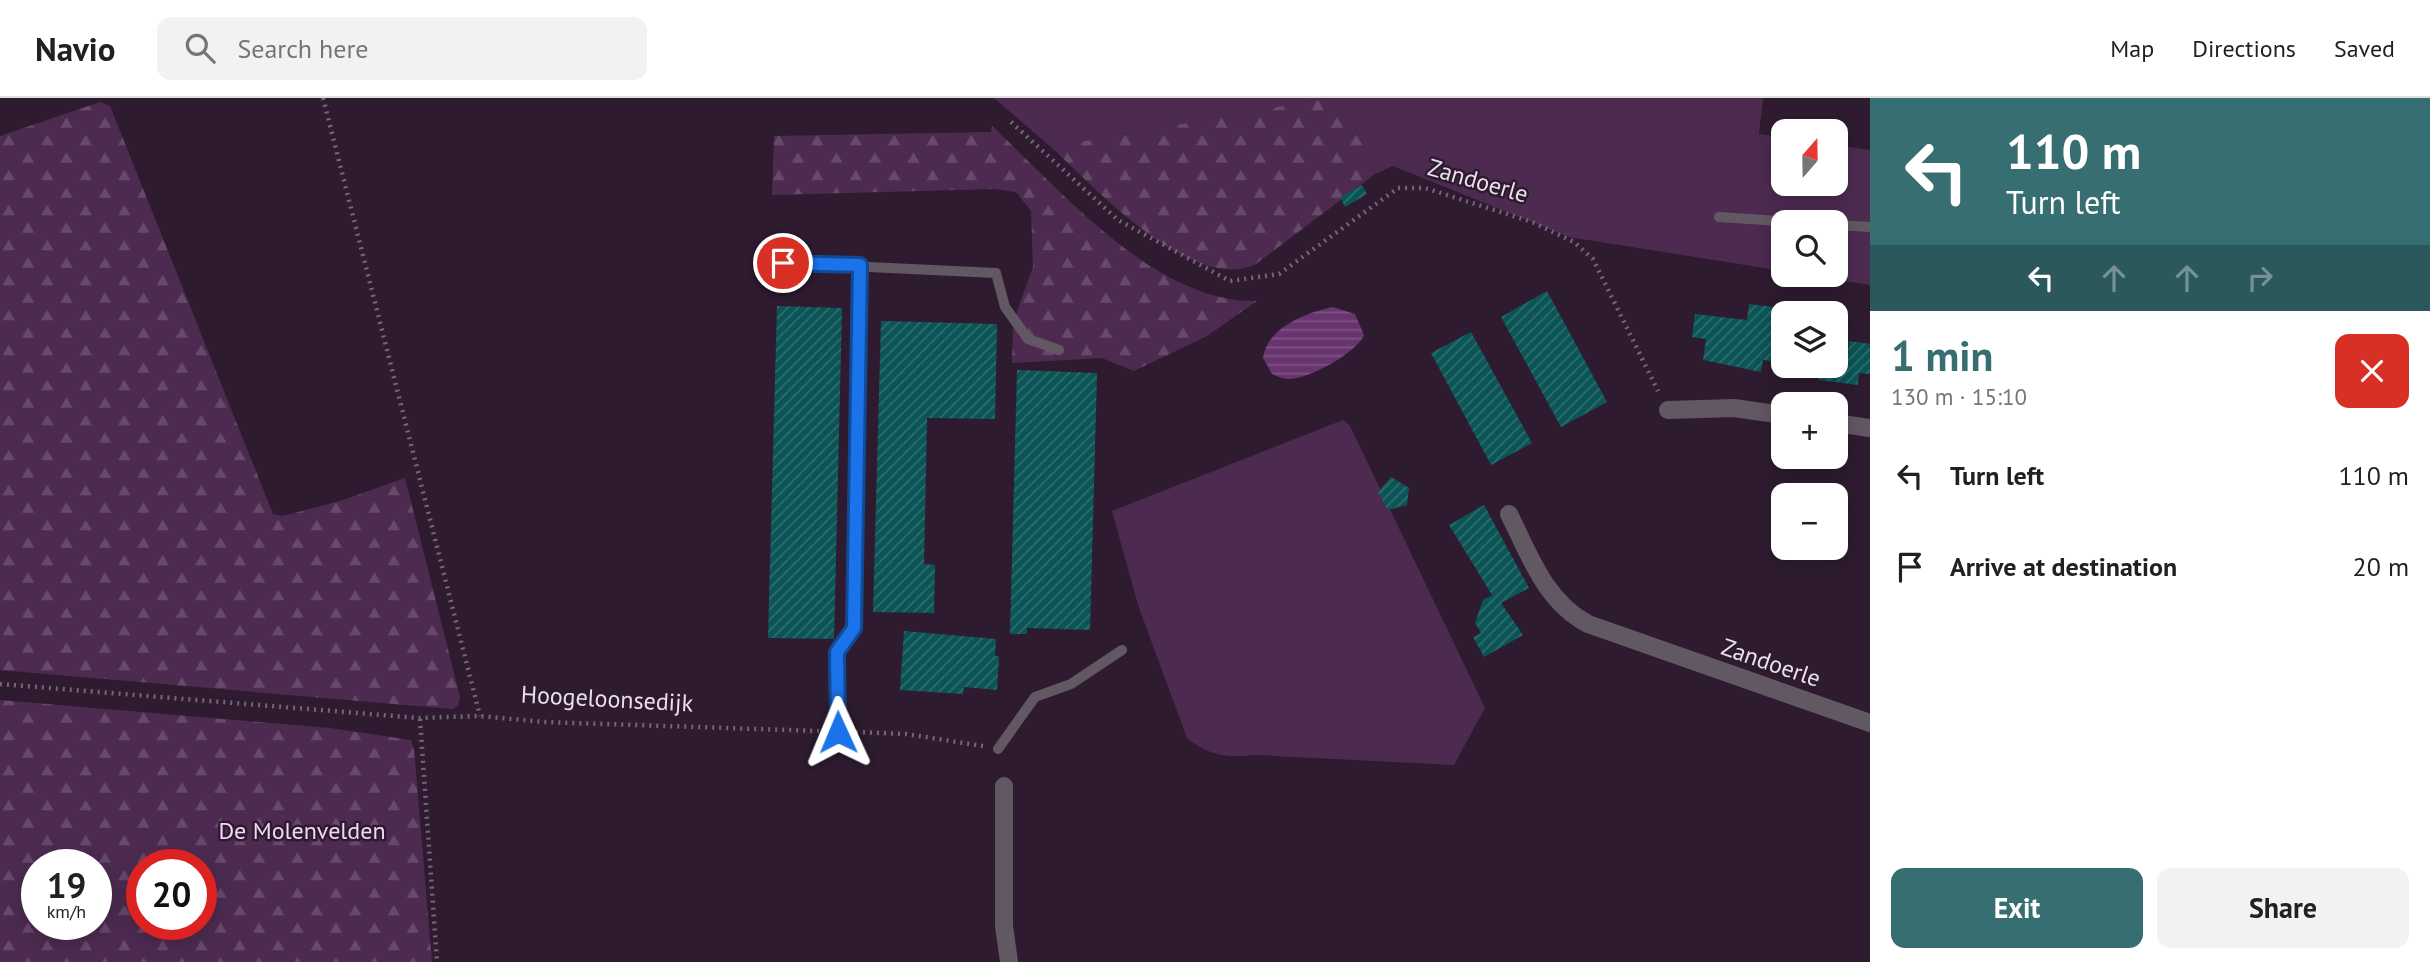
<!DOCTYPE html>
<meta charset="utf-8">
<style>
body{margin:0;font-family:"PT Sans",sans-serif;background:#f2f2f2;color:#202124;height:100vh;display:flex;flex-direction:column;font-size:26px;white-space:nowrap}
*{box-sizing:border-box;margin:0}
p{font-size:23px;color:#757577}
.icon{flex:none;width:38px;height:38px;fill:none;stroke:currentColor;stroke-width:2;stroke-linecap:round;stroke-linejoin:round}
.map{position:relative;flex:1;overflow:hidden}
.details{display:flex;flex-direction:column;background:#fff;width:560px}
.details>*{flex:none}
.guide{background:#366e71;color:#fff;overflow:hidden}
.needle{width:46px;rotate:20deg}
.tools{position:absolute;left:1771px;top:21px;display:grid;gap:14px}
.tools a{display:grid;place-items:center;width:77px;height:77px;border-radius:14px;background:#fff;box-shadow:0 4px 18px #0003;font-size:35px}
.speed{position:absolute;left:21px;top:751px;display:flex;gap:14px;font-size:35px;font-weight:700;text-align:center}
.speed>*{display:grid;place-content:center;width:91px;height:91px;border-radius:50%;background:#fff;box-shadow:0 4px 18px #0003;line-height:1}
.speed small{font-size:18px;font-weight:400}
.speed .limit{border:10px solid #d22;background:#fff;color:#111}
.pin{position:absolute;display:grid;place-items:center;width:60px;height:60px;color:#fff;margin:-30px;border:4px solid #fff;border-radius:50%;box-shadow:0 2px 7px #0007}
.me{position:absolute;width:77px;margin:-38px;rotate:359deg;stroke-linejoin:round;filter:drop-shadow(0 0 5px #0008)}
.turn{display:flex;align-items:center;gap:24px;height:147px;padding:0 21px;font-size:32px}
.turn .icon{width:91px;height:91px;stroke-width:2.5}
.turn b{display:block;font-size:49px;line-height:60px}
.lanes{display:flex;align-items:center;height:66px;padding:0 21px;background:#0003;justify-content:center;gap:35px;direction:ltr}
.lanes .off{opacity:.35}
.round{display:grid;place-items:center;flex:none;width:74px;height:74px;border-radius:14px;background:#f2f2f2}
.summary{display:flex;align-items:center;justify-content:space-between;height:119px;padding:0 21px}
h1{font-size:42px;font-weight:600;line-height:52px;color:#366e71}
.button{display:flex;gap:14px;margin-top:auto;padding:14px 21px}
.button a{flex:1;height:80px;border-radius:14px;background:#366e71;color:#fff;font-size:28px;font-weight:600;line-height:80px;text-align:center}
.button a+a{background:#f2f2f2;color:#202124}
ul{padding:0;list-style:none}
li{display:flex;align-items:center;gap:21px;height:91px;padding:0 21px}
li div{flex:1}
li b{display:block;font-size:26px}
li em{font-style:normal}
header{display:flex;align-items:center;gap:42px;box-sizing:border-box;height:98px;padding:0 35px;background:#fff;border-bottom:2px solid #e0e0e0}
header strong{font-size:33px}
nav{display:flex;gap:38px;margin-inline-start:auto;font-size:24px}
.search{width:490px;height:63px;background:#f2f2f2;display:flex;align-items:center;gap:18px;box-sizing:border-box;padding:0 24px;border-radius:14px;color:#757577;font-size:26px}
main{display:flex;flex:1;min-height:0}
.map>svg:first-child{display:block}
</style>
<header>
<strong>Navio</strong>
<div class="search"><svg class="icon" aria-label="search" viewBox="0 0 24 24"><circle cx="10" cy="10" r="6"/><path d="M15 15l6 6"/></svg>Search here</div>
<nav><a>Map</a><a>Directions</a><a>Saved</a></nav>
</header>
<main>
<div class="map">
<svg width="1870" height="864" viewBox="0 0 1870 864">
<defs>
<pattern id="forest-firs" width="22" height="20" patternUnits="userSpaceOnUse" patternTransform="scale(1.75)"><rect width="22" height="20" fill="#4d2b51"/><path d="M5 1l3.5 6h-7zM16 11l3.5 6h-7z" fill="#67496a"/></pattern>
<pattern id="water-rules" width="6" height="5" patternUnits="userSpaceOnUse" patternTransform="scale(1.75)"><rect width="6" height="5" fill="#69356f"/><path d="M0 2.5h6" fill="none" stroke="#7f5284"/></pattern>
<pattern id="building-hatch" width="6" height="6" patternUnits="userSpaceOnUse" patternTransform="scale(1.75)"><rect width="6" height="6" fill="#0b5557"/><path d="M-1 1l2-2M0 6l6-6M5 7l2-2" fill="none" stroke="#2f6d6f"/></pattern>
</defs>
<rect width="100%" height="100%" fill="#2e1b30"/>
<path fill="#4d2b51" d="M994 0H1328L1051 49Z
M1344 0H1763L1759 36 1783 39V86H1836V47L1870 52V187L1805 177H1836V124H1783V173L1569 139 1393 68 1375 76Z
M1343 322 1350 328 1485 610 1454 667 1255 657C1227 660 1209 658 1187 640L1138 507 1112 413Z"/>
<path fill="url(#forest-firs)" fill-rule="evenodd" d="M1328 0H1344L1375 76 1256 166C1193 197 1094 89 1051 49Z
M100 4 110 8 273 416 283 418 343 402 405 380 460 599 458 608 452 611 0 572V38Z
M992 28C1061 92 1154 205 1257 203L1207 238 1134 273 1102 260 1012 265 1013 225 1033 169 1031 113 1016 94 994 91 772 97 774 38 991 34Z
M0 602 330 630 411 642 414 651 432 864H0ZM96 766V826H37V766ZM201 766V826H142V766Z"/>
<path fill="url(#water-rules)" d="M1333 209 1355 216 1364 237C1357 255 1307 282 1288 281 1283 281 1277 278 1272 276L1263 260C1267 229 1308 214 1333 209Z"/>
<path fill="url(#building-hatch)" d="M1362 87 1367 96 1345 109 1340 99Z
M1547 193 1607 304 1561 329 1501 219Z
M1749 206 1799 212 1798 215H1783V265L1763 262 1761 274 1703 262 1706 241 1692 239 1695 216 1747 222Z
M777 208 842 210 834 541 768 540Z
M881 223 997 226 995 321 927 320 924 466 935 467 934 515 873 514Z
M1471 234 1532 345 1491 367 1431 255Z
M1849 243 1870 246V276L1859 275 1858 287 1819 282 1821 268H1836V256L1848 257Z
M1017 272 1097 275 1090 532 1027 530V536H1010Z
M1391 379 1409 390 1407 407 1388 412 1378 394Z
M1484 407 1529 490 1501 505 1523 537 1484 559 1473 539 1481 535 1475 525 1483 502 1492 497 1449 427Z
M904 533 996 541 995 558H999L997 592 964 589 963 596 900 592Z"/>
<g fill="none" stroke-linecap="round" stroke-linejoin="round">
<path stroke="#756577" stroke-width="4.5" stroke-dasharray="2 5" stroke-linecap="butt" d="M323 0 480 618
M1011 24 1118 122 1230 183 1279 176 1398 90H1425L1532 124 1574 144 1593 161 1658 293
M0 586 419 620 480 618 544 624 819 633
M420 621 437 864
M856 634 906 636 983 648"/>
<path stroke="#625863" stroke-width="10" d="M1719 119 1797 124
M1836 127 1870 129
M783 165 996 175 1005 209 1028 241 1059 252
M838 634 837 554 854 530 860 167
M998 651 1035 599 1071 586 1122 552"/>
<path stroke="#625863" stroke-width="18" d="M1668 312 1734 310 1783 317
M1836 325 1870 330
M1509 416C1530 458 1545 503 1588 526L1870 625
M1004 688V828L1009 864"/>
</g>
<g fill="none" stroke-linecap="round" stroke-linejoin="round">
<defs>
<path id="route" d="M783 165 860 167 854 530 837 554 838 634"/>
</defs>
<use href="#route" stroke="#114b97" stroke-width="18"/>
<use href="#route" stroke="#1a73e8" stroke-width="12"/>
</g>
<g text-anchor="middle" stroke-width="5" stroke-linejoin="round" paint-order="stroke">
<g font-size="24" fill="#ecdfed" stroke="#2e1b30">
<text transform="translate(1478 83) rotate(16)" y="8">Zandoerle</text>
<text transform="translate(1771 565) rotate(19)" y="8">Zandoerle</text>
<text transform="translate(607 601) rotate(3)" y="8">Hoogeloonsedijk</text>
</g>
<g font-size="24" fill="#f5d6f8" stroke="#2e1b30">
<text x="302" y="741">De Molenvelden</text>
</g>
</g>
</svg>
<div class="tools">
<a><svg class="needle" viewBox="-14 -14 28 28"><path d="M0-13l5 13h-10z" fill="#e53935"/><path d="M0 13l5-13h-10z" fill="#757577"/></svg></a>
<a><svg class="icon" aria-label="search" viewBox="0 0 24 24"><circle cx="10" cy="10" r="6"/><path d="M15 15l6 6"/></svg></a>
<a><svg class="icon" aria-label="layers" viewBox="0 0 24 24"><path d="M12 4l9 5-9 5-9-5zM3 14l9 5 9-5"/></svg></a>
<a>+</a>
<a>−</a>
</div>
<div class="speed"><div>19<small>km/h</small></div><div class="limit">20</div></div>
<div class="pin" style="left:783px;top:165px;background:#d93025"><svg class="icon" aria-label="arrive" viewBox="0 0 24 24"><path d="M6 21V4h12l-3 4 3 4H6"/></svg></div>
<svg class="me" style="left:838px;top:634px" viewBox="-20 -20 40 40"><path d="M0-17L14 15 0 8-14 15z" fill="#1a73e8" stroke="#fff" stroke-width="4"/></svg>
</div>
<section class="details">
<div class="guide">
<div class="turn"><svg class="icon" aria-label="left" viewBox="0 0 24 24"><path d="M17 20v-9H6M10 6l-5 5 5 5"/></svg><div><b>110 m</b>Turn left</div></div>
<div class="lanes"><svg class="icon" aria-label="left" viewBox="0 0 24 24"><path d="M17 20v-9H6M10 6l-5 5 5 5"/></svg><svg class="icon off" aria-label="ahead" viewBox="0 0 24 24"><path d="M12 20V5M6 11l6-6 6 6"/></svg><svg class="icon off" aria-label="ahead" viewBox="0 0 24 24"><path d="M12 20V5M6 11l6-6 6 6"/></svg><svg class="icon off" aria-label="right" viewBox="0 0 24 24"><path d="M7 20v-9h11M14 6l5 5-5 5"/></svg></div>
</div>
<div class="summary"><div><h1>1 min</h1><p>130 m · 15:10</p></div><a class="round" style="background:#d93025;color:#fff"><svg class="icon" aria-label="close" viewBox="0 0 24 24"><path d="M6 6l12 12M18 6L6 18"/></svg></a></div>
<ul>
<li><svg class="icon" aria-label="left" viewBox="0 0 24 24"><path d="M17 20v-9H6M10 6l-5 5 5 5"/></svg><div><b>Turn left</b></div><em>110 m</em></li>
<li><svg class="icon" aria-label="arrive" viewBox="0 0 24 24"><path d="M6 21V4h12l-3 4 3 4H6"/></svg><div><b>Arrive at destination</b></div><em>20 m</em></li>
</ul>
<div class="button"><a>Exit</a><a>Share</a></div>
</section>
</main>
